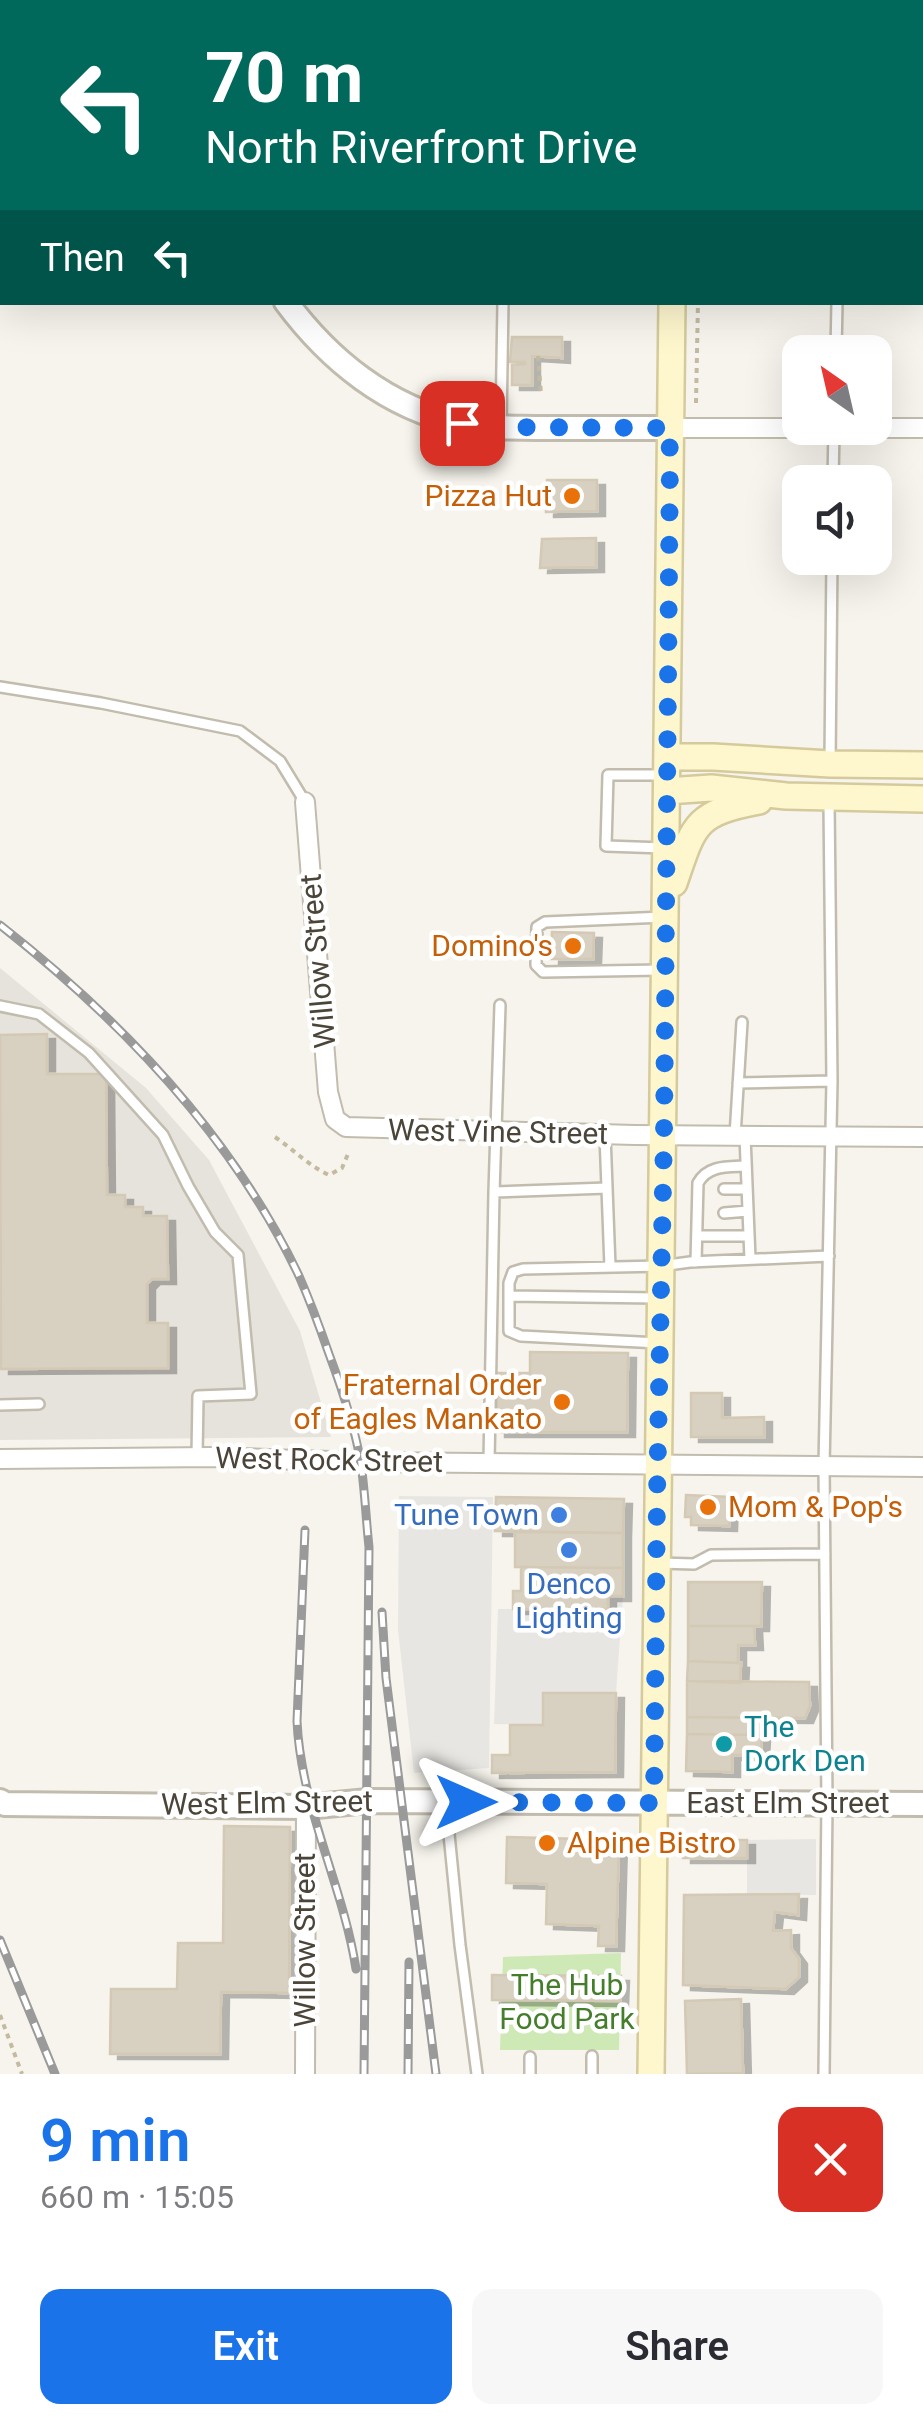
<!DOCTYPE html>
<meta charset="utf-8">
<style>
body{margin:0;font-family:Roboto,sans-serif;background:#f7f7f7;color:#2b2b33;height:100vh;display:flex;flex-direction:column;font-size:38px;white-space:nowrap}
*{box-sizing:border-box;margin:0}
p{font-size:32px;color:#7c7c81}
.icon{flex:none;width:55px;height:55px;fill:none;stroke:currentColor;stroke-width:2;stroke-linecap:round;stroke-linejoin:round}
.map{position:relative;height:2074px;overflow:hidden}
.drawer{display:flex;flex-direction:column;background:#fff;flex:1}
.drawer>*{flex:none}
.banner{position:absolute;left:0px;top:0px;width:925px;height:305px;box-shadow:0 10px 40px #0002;background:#00695c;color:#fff;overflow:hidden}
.needle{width:65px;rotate:326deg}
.fabs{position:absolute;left:782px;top:335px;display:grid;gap:20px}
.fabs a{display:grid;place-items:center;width:110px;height:110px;border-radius:20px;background:#fff;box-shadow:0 10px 40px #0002;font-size:50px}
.pin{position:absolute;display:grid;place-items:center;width:85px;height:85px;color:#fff;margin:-42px;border-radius:20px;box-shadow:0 5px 15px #0006}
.me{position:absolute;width:110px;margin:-55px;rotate:90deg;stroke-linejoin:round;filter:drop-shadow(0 0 8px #0008)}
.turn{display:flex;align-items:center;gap:35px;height:210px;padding:0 40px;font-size:45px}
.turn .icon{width:130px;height:130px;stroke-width:2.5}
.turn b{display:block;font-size:70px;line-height:85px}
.then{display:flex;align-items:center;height:95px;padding:0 40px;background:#0003;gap:20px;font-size:38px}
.round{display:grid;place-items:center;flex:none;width:105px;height:105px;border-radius:20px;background:#f7f7f7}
.overview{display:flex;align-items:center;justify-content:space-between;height:170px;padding:0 40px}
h1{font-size:60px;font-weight:600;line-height:75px;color:#1a73e8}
.button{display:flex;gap:20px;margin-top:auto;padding:20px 40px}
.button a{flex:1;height:115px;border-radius:20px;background:#1a73e8;color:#fff;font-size:40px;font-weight:600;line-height:115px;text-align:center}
.button a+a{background:#f7f7f7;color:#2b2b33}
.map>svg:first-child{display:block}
</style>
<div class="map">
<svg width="923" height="2074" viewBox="0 0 923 2074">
<defs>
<filter id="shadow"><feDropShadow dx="8" dy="5" stdDeviation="0" flood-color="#0004"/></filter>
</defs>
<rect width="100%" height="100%" fill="#f6f4ec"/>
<path fill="#e6e3dd" d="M0 968 146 1088 209 1160 300 1331 331 1437 0 1440Z"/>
<path fill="#cee9b6" d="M621 1953 619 2050H500L503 1957Z"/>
<path fill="#e8e6e3" d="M399 1496 493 1497 489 1768 414 1773 398 1630Z
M608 1596H623L616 1693H544L543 1725 494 1724 498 1609H607Z
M816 1839V1895L747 1894V1840Z"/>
<path fill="#d8d1c1" stroke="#d3c9b4" stroke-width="2.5" filter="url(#shadow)" d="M512 337H562V358L532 356V385H512V365L525 364V362H510Z
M547 480H597V511L546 512Z
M596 538V567L540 568 542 539Z
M552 932 594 933 593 959H551Z
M47 1034V1074H106L107 1195H125V1207H143V1216H167L168 1279H152L147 1284V1323H168V1368L1 1369 0 1035Z
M530 1352 628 1353 627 1432H497V1373H530Z
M691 1393H722V1418L764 1417V1437H691Z
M686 1495 730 1497 729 1526 691 1525V1517H685Z
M496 1497 624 1499 623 1533 495 1531Z
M515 1532 623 1533V1568L515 1567Z
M521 1567 623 1568V1596H608V1609H513V1591H521Z
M688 1582H762L761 1626H688Z
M688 1626H754L755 1645H738V1663L688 1661Z
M688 1661 741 1663 740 1683 687 1681Z
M687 1681 809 1682 810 1706 805 1718 687 1717Z
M543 1693H616L615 1772 492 1773V1755H510V1725H543Z
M687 1717 762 1718V1735L687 1734Z
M687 1734 762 1735 761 1755H732V1772L686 1771Z
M224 1826 290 1827 289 1993 221 1992 220 2054H110L111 1989H177L178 1943H223Z
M507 1837 619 1840 616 1946H598L599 1926 546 1924 547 1884 506 1883Z
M683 1840H747V1858H683Z
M799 1894 798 1915 775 1912 773 1931 791 1930V1948L799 1959V1977L786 1989 683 1985 684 1895Z
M492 1975 621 1976 620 2001 492 2000Z
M741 1999 743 2073 687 2074 685 2001Z"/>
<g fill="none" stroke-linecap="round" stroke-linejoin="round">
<defs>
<path id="service" d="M445 2 449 0
M480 2V0
M507 2V0
M844 2V0
M836 352 837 302
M501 424 503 302
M833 482 834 428
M0 687 101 703 240 731 280 761 305 802
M830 761 832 558
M664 848 606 846 608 775H664
M661 970 543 972 536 965 537 927 545 922 664 917
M500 1005 494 1192 607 1188
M0 1006 39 1014 89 1053 163 1135 188 1186 215 1232 238 1255 251 1394 198 1396 197 1457
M738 1083 832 1081
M605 1135 610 1267
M735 1136 742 1022
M745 1136 750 1259
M724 1189H747
M724 1213 748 1211
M697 1236H749
M696 1262 698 1183C708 1165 727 1167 746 1166
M509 1296 656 1298
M659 1343 521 1336 509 1331V1283L513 1272 523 1269 661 1266 690 1262 829 1256
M0 1405 39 1404
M489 1462 494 1192
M659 1563 694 1564 711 1555 825 1554
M446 1804 460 1945 477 2074
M592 2056V2074
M530 2074V2057
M824 2074 827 1803 824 1466 832 1081 829 802"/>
<path id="minor" d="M922 94H923
M669 428H923
M305 802 328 1092 335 1119 346 1127 635 1135 923 1137
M0 1459 212 1457 361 1462 923 1467
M305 2074 306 1807"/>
<path id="tertiary" d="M89 0 90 2
M286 302C329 360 388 408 460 423 488 429 517 427 545 428 587 428 628 428 669 428
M0 1801 5 1804 306 1807 368 1801 923 1804"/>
<path id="secondary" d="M674 2V0
M667 757H713L830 764 923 765
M667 791 711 788 786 796 923 799
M674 883C694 824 695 813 759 801
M651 2074C657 1483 667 893 672 302"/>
</defs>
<use href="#service" stroke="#c2bcae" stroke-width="14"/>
<use href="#minor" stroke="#c2bcae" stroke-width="22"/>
<use href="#tertiary" stroke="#c2bcae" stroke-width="28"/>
<use href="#secondary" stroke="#d5ca9c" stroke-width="30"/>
<path stroke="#c3ba9f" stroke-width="4" stroke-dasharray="5 5" stroke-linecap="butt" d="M704 2V0
M922 121H923
M538 356 541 394
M696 403 698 302
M275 1137C294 1150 309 1166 329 1175L342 1168 348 1154
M0 2015 22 2074"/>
<use href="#service" stroke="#fff" stroke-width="9"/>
<use href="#minor" stroke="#fff" stroke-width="18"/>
<use href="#tertiary" stroke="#fff" stroke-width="22"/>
<use href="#secondary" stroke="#fef6cd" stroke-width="25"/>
<defs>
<path id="rail" d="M0 925C120 1019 233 1137 299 1276 310 1301 320 1328 329 1354 342 1389 355 1427 361 1464 365 1492 366 1520 369 1547L364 2074
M305 1530 297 1721C301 1808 343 1885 356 1969
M382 1612 386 1678 436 2074
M0 1940 55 2074
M408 2074 409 1962"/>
</defs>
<use href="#rail" stroke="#9a9a9a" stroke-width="9"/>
<use href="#rail" stroke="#fff" stroke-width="5" stroke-dasharray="15" stroke-linecap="butt"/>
</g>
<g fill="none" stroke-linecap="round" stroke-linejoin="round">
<path stroke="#1a73e8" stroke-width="18" stroke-dasharray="0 32.4" d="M462 423 501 427 669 428 670 456 664 1134 657 1495 654 1803 466 1802"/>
</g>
<g fill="#e8710a" stroke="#fff" stroke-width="4">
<circle cx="572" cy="496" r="10"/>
<circle cx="573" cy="946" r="10"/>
<circle cx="562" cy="1402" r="10"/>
<circle cx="708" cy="1507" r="10"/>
<circle cx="547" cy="1843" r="10"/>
</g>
<g fill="#3f7fe0" stroke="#fff" stroke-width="4">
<circle cx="559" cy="1515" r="10"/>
<circle cx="569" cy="1550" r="10"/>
</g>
<circle fill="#0f9aa8" stroke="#fff" stroke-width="4" cx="724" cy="1744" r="10"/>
<g text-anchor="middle" stroke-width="9" stroke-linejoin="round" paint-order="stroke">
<g font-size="30" fill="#c56008" stroke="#fff" text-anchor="end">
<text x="552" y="506">Pizza Hut</text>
<text x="553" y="956">Domino's</text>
<text x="542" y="1395">Fraternal Order<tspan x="542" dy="34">of Eagles Mankato</tspan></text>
<text x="728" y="1517" text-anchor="start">Mom &amp; Pop's</text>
<text x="567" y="1853" text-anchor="start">Alpine Bistro</text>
</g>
<g font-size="30" fill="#4b4539" stroke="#fff">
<text transform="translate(318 961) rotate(-95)" y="10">Willow Street</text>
<text transform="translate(498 1132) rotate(1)" y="10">West Vine Street</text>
<text transform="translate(329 1460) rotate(1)" y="10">West Rock Street</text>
<text transform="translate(267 1803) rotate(-1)" y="10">West Elm Street</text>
<text x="788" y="1813">East Elm Street</text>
<text transform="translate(305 1940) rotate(-90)" y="10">Willow Street</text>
</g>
<g font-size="30" fill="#366cbe" stroke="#fff" text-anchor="end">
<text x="539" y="1525">Tune Town</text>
<text x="569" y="1594" text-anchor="middle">Denco<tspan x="569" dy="34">Lighting</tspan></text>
</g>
<g font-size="30" fill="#0d838f" stroke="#fff" text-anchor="start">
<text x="744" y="1737">The<tspan x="744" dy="34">Dork Den</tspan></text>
</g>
<g font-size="30" fill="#447e2b" stroke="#fff">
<text x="567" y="1995">The Hub<tspan x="567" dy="34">Food Park</tspan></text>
</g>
</g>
</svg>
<div class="fabs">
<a><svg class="needle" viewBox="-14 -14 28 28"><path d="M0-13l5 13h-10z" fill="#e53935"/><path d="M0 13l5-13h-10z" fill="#7c7c81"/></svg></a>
<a><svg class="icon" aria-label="sound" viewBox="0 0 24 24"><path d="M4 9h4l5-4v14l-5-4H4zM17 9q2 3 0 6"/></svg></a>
</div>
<div class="pin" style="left:462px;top:423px;background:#d93025"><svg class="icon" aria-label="arrive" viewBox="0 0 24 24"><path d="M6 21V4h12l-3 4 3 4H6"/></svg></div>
<svg class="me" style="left:466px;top:1802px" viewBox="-20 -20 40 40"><path d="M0-17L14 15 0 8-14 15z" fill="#1a73e8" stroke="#fff" stroke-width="4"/></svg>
<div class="banner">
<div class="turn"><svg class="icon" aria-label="left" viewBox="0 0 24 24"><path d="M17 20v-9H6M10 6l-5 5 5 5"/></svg><div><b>70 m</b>North Riverfront Drive</div></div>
<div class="then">Then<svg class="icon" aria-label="left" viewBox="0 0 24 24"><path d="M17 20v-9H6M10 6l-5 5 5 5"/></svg></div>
</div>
</div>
<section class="drawer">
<div class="overview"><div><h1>9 min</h1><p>660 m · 15:05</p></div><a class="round" style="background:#d93025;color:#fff"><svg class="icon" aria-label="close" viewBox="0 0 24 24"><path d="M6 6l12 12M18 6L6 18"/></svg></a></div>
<div class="button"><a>Exit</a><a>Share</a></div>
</section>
